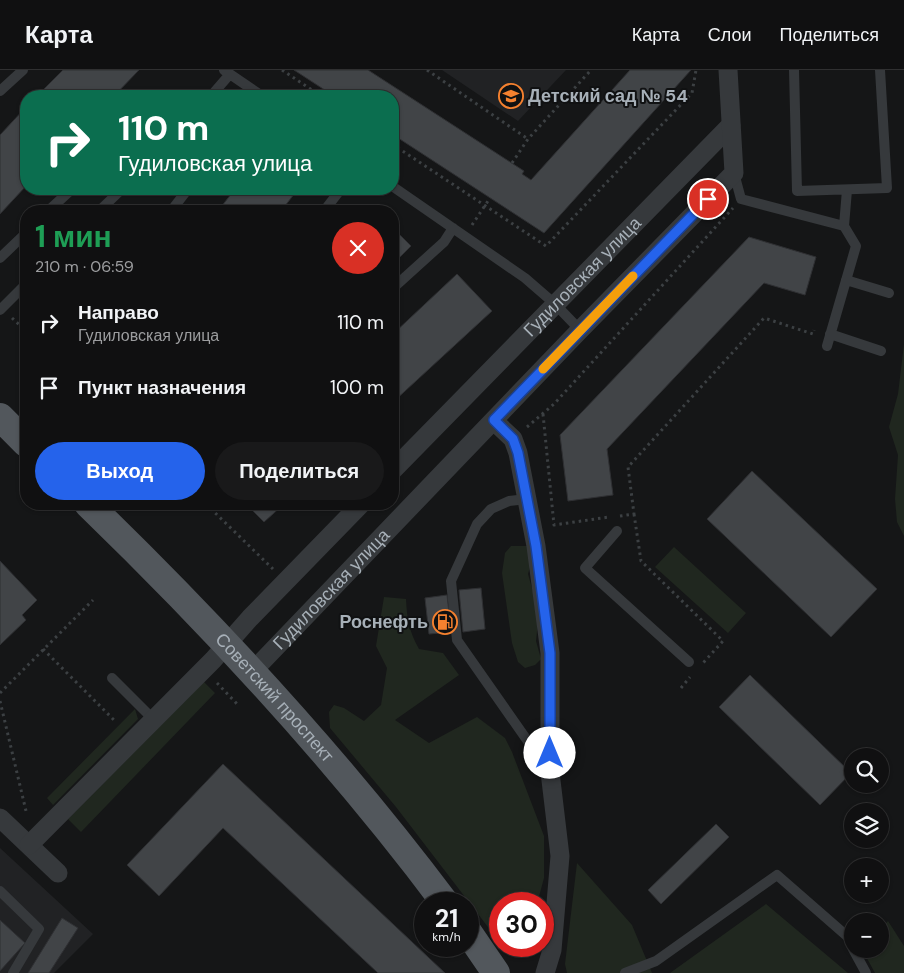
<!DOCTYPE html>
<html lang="ru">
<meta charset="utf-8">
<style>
body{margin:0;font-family:"DM Sans",sans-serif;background:#19191a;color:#f1f3f6;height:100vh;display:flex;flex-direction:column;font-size:19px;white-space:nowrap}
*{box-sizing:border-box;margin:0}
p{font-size:16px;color:#9c9d9f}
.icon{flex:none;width:28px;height:28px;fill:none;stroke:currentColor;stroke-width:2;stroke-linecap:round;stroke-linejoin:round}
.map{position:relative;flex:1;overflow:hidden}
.sheet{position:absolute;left:20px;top:135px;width:379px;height:305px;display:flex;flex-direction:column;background:#101011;border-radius:20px;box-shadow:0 1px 4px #0004,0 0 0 1px #303031}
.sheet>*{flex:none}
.top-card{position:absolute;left:20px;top:20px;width:379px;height:105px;border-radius:20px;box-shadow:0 1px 4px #0004,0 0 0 1px #303031;background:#0b6e4f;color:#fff;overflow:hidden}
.buttons{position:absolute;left:844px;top:678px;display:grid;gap:10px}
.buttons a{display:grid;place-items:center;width:45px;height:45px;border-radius:50%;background:#101011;box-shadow:0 1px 4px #0004,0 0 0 1px #303031;font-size:25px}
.speed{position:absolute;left:414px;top:822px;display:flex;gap:10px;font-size:25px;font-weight:700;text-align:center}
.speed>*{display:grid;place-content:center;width:65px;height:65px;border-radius:50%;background:#101011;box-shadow:0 1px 4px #0004,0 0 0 1px #303031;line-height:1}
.speed small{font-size:12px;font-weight:400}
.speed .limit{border:8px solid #d22;background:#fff;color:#111}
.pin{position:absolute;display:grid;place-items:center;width:42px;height:42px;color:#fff;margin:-21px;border:2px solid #fff;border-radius:50%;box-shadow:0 1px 5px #0007}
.me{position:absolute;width:55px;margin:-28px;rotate:0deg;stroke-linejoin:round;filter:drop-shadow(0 0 4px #0008)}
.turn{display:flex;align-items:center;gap:18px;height:105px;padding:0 15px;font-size:22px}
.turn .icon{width:65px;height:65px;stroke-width:2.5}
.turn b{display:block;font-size:35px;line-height:42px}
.round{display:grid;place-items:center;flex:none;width:52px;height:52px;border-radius:26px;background:#19191a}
.summary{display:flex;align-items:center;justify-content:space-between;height:85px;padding:0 15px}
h1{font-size:30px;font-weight:700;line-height:38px;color:#1e9e55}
.primary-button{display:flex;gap:10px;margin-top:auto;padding:10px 15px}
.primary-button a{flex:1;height:58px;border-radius:30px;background:#2563eb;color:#fff;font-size:20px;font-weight:700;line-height:58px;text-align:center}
.primary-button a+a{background:#19191a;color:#f1f3f6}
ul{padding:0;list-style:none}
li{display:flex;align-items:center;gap:15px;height:65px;padding:0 15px}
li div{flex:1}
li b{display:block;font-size:19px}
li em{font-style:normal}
header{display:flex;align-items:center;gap:30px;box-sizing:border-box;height:70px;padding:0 25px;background:#101011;border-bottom:1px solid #303031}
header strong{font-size:24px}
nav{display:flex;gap:28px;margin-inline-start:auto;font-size:18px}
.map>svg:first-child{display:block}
</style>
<header>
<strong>Карта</strong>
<nav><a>Карта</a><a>Слои</a><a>Поделиться</a></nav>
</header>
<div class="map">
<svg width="904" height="903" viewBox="0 0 904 903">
<rect width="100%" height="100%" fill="#151617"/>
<path fill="#212224" d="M442 0H566L518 51Z
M0 778 93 864 54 903H0Z"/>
<path fill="#20271f" d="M904 274V466L897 452 895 429 898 385 889 357 898 324Z
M511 476H530L533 486 528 504 539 543 536 571 541 589 535 595 525 598 518 592 512 573 502 503 505 483Z
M674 477 746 543 728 563 655 497Z
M384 527 406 529C407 549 409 561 419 579L443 583 459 605 395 650 429 673 477 647 505 668 512 682 544 766V808L537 834H500V866L491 861 396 737 330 658 329 642 334 635 344 638 364 651 381 635 387 598 376 576Z
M204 612 215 623 81 762 68 749Z
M135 639 138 649 53 735 47 728Z
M577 793 632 855 652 903H567L565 894Z
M766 834 848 903H670Z
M888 851 904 876V903H875L863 881 864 879H880V861Z"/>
<path fill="#414447" stroke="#2f3033" d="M63 0H139L114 26H37Z
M294 0H368L524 101 522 104 531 110 630 0H691L544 163 392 64V26H334Z
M26 37V116L0 144V65Z
M235 119H298L281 141H218Z
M399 164 411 176 398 189 392 184V170Z
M749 167 816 187 805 225 764 213 607 379 613 425 568 431 560 365Z
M457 204 492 241 392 333V265Z
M752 401 877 519 831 567 707 449Z
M246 434H284L264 452Z
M0 491 37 530 22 545 26 550 0 575Z
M481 518 485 559 463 562 459 520Z
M447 525 451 562 429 564 425 528Z
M750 605 851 703 820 735 719 637Z
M223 694 445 903H378L223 758 159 826 127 795Z
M716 754 729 767 661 834 648 820Z
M62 848 78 858 49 903H28Z
M0 850 25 873 0 901Z"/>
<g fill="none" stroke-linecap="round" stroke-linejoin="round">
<path stroke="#3c4043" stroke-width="3" stroke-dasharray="2.5 4" stroke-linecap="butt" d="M282 0 321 26
M427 0 528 69
M392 74 546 176 692 23 696 0
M512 93 528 69 591 0
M472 155 490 128
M12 248 26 261
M543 344 554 455 609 447
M527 357 554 334 733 138
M206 434 273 499
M634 444 641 491 723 571 703 593
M620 446 634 444 628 397 764 248 813 264 814 260
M43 579 116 652
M217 613 239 636
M681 618 690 607
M0 623 93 530
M0 631 26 741"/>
<path stroke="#36393c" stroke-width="10" d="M224 0 262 26
M794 0 797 121 887 118 880 0
M0 21 23 0
M211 26 230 4
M734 103 741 129 844 156 856 176 827 276
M392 116 525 208 555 234 580 260
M48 141 72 119
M99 141 122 119
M171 141 188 119
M324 141 341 119
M844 156 847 120
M0 188 26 163
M846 210 889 223
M392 219 444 172 453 158
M0 240 26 214
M830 264 881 281
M527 429 509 431 491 439 477 454 451 511 457 570 548 700
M617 461 585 498 689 592
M112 608 153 649
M0 821 39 859 13 903
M853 879 866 903
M625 903 656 891 777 805 848 867 852 877"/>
<g stroke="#36393c" stroke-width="19">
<path d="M494 351 513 369 518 383 536 476 550 583V702L560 786 552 880 545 903"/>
<path id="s1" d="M392 401 731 55"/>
<path id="s2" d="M251 603 580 260 734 103 728 0"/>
<path d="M0 748 58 803"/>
<path d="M29 775 213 590 250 548 361 434"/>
</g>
<g stroke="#52575c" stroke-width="28">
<path d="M0 347 26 373"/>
<path id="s3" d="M88 434C216 558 339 691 446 834"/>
<path d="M468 862 496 903"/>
</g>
</g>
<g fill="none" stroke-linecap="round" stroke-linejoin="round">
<defs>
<path id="route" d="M550 683V583L536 476 518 383 513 369 494 350 708 129"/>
</defs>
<use href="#route" stroke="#184099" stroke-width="12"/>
<use href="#route" stroke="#2563eb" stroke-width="9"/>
<path stroke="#f59e0b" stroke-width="9" d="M543 299 633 206"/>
</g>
<defs>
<symbol id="school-ring" viewBox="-11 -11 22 22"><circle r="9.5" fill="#101112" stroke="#f5812f" stroke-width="1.5"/><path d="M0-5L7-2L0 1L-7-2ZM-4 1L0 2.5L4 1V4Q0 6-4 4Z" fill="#f5812f"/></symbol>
<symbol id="fuel-ring" viewBox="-11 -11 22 22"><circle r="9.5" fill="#101112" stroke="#f5812f" stroke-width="1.5"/><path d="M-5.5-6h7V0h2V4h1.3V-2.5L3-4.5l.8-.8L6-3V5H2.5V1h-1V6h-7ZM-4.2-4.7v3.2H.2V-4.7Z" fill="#f5812f"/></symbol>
</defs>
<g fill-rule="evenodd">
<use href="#school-ring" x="497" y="12" width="28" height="28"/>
<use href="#fuel-ring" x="431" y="538" width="28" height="28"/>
</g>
<g text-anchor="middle" stroke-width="4" stroke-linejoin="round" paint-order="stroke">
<g font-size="18" font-weight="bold" fill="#a7b0b8" stroke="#101112" text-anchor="start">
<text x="528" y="32">Детский сад № 54</text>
<text x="428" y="558" text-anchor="end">Роснефть</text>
</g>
<g font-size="18" fill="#a7b0b8" stroke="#101112">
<text dy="6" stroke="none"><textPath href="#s1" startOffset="272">Гудиловская улица</textPath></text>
<text dy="6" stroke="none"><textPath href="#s2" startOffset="116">Гудиловская улица</textPath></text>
<text dy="6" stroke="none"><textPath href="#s3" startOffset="269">Советский проспект</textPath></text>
</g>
</g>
</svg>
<div class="buttons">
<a><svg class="icon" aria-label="search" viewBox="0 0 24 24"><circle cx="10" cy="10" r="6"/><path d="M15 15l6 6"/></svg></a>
<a><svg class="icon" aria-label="layers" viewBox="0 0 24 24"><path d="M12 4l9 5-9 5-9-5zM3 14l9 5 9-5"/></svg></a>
<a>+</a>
<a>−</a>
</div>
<div class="speed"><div>21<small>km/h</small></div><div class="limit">30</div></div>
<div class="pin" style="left:708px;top:129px;background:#d93025"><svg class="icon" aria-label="arrive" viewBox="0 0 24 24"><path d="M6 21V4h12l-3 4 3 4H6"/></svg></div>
<svg class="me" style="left:550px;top:683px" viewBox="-20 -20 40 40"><circle r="19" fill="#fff"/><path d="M0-13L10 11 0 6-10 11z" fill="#2563eb"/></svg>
<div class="top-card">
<div class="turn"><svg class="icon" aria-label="right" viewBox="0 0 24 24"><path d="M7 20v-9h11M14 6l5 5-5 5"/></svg><div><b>110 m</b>Гудиловская улица</div></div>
</div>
<section class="sheet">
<div class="summary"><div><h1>1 мин</h1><p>210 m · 06:59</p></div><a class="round" style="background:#d93025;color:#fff"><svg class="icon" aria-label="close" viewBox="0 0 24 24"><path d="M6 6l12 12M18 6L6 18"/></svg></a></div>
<ul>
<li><svg class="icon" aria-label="right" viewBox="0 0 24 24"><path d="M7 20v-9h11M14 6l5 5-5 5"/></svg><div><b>Направо</b><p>Гудиловская улица</p></div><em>110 m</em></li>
<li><svg class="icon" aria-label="arrive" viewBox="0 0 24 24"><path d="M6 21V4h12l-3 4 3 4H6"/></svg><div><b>Пункт назначения</b></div><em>100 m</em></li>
</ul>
<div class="primary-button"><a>Выход</a><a>Поделиться</a></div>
</section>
</div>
